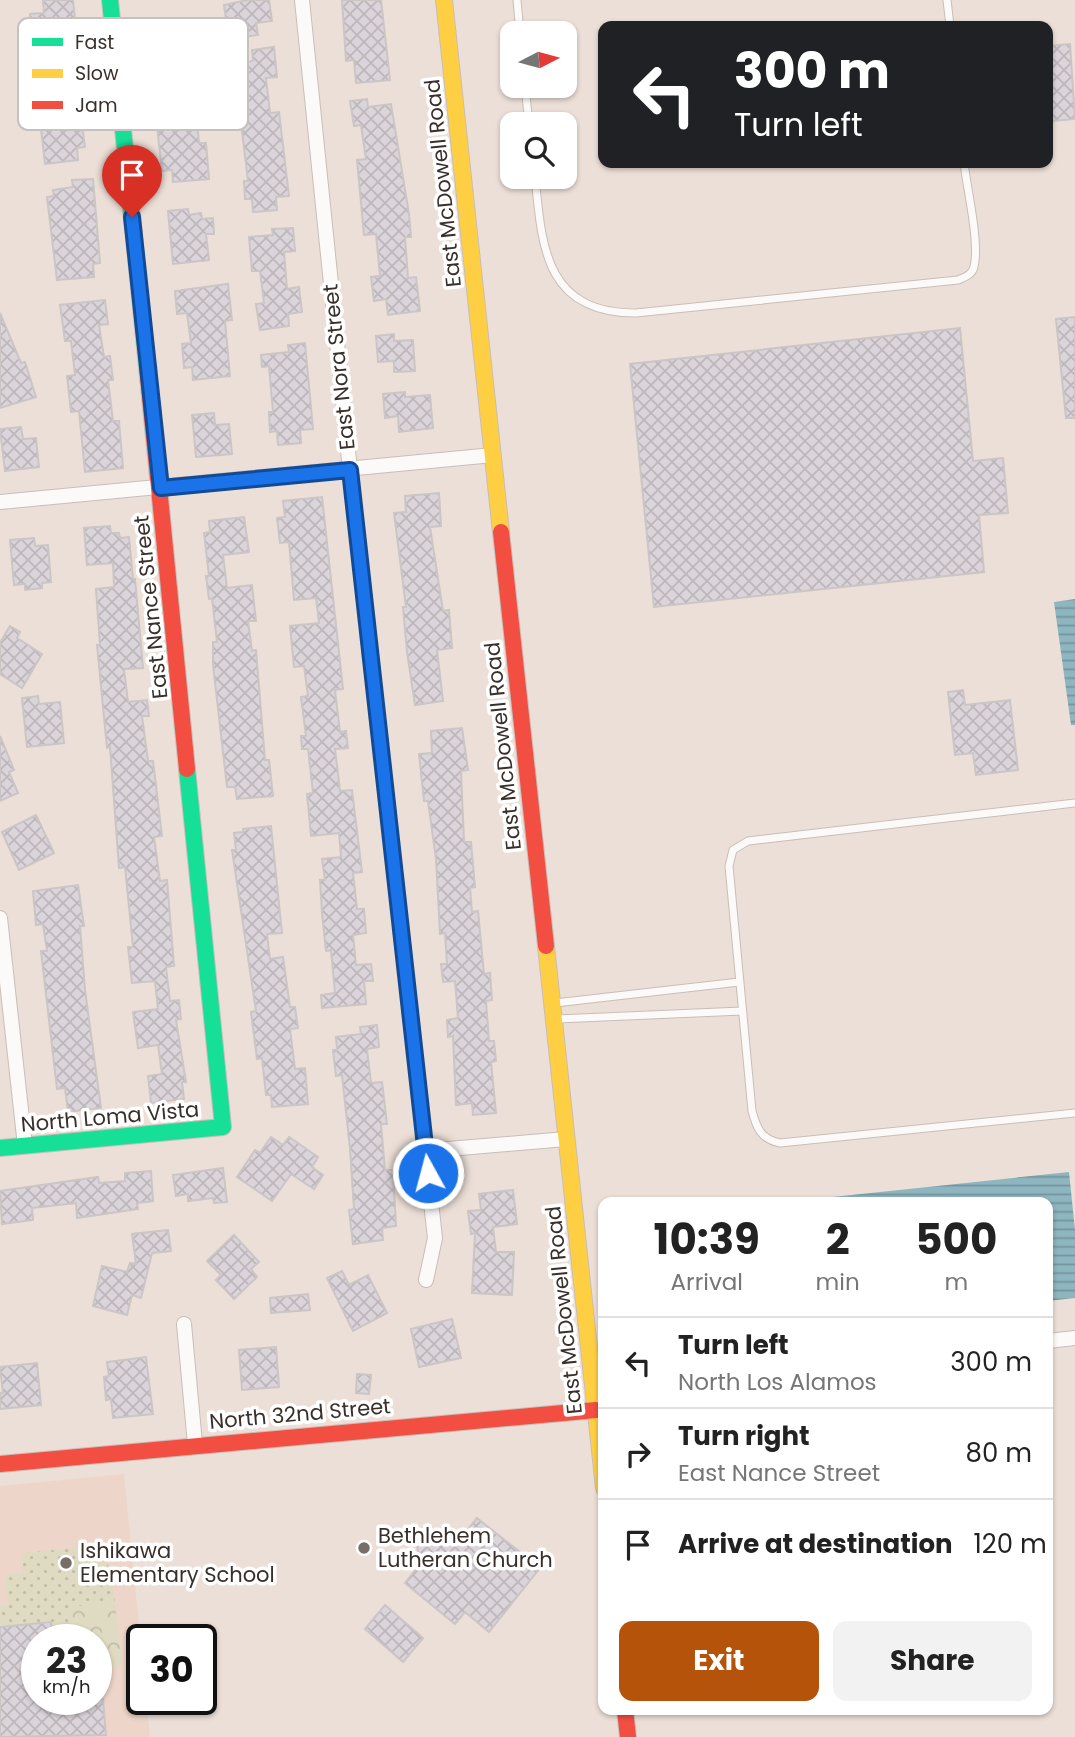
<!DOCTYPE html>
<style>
body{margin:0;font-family:Poppins,sans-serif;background:#f2f2f2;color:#222;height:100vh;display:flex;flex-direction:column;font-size:26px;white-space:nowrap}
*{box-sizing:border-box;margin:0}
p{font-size:23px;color:#767676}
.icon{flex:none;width:38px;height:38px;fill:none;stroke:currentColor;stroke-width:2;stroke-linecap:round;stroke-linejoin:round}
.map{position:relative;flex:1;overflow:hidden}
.details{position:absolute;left:598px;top:1197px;width:455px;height:518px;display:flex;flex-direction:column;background:#fff;border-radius:14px;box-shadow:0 2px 5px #0004}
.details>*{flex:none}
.hud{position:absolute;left:598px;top:21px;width:455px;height:147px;border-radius:14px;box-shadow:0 2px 5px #0004;background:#202124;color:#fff;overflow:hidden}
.needle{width:46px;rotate:84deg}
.fabs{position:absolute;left:500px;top:21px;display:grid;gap:14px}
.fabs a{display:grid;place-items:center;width:77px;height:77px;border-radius:14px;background:#fff;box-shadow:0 2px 5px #0004;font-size:35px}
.speed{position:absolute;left:21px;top:1624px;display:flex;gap:14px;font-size:35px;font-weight:700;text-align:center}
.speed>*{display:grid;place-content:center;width:91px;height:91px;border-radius:50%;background:#fff;box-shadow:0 2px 5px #0004;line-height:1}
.speed small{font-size:18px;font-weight:400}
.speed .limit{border:4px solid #111;border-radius:10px;background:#fff;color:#111}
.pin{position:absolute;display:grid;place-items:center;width:60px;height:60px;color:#fff;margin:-72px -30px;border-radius:50% 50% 50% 0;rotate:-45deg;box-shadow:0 0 7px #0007}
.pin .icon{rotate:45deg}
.me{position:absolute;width:77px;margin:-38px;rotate:353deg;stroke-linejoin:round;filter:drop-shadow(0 0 5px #0008)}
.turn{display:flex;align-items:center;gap:24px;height:147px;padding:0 21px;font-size:32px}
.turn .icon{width:91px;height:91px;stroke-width:2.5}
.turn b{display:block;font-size:49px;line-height:60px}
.eta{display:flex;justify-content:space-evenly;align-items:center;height:119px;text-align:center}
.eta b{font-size:42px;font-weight:700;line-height:49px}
.cta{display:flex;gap:14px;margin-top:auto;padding:14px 21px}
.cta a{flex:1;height:80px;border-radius:14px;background:#b45309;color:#fff;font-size:28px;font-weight:700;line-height:80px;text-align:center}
.cta a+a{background:#f2f2f2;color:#222}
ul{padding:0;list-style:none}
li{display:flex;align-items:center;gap:21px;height:91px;padding:0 21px;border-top:2px solid #e0e0e0}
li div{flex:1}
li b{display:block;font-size:26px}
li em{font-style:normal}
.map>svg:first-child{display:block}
</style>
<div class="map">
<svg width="1075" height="1737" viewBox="0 0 1075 1737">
<defs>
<pattern id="grass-dots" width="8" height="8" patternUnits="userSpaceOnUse" patternTransform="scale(1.75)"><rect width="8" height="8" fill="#dfdbc2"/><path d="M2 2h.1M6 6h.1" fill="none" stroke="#c0bca7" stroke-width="1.8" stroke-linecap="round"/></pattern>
<pattern id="park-crowns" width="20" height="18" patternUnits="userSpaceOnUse" patternTransform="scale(1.75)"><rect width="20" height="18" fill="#dfdbc2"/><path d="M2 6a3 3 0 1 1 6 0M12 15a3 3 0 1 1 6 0" fill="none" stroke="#c0bca7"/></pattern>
<pattern id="water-rules" width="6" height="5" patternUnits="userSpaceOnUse" patternTransform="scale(1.75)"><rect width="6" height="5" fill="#8eb6c0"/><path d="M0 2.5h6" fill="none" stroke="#75949c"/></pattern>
<pattern id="building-cross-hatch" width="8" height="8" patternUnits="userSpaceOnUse" patternTransform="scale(1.75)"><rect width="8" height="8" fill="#dbd5db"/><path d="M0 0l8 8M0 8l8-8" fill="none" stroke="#bdb7bc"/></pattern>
</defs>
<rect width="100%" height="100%" fill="#ecdfd7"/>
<path fill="#edd6c9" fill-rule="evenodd" d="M124 1474 142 1656V1699H146L150 1737H0V1486ZM37 1640H96V1699H37Z"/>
<path fill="url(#grass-dots)" d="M90 1547 110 1567 115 1602 72 1607 75 1640H52L50 1622 4 1626 0 1623V1606L8 1605 5 1575 23 1573 22 1553Z"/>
<path fill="url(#park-crowns)" d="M115 1602 122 1665 96 1668V1640H75L71 1607Z"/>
<path fill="url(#water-rules)" d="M1075 599V725H1071L1054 602Z
M1069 1172 1075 1230V1298L1048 1301V1202H785Z"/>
<path fill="url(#building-cross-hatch)" stroke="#cbc5c6" stroke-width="2" d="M43 0H73L75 19H71L75 57H79L81 80H76L85 147 77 148 78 160 45 164 35 75 61 72 58 48 33 51 30 14 44 13Z
M247 0H269L272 21 256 23 258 35 229 39 224 5Z
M342 0H381L390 80 356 83 354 60 346 61Z
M1070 44 1075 119 1052 121 1048 46Z
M274 47 277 77 266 78 270 113 279 112 289 196 276 197 277 210 253 212 252 199H245L244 181H248L239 106 238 100 230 101 226 65 253 61 252 50Z
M174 79V85L193 83 199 143H206L209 179 173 182 172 170 162 171 152 82Z
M367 99 368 107 391 104 409 214 411 237H405L408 278 416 277 420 311 388 315 386 299 374 301 371 277 380 276 376 234 364 235 357 160 366 159 361 125 354 126 350 101Z
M93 179 100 263 93 264 94 277 57 280 47 197 54 196 53 190 73 187 72 180Z
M188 209 189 215 201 213 202 219 213 218 214 234H206L209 260 173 264 168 211Z
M293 228 295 251 284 252 287 289 299 287 302 312 288 314 289 326 260 330 256 304 264 303 260 271H252L249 237 273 235 272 229Z
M228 284 232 320 225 321 230 376 193 380 192 367 184 368 182 344 191 343 187 313 177 314 175 291Z
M105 300 108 324 99 325 104 357 110 356 113 380H108L113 421H119L123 468 85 472 79 411 71 412 67 376 75 375 71 341H65L60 305Z
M0 313 21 363 25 362 36 397 0 408Z
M1075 317V418H1066L1056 319Z
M960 328 973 461 1003 458 1008 513 979 515 984 572 654 607 630 364Z
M394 334V341L413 340 415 371 394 372V361L378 362 376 336Z
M305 343 313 429 300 430 301 443 278 445 277 431 270 432 269 412H273L269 366 262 367 261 355 289 352 288 345Z
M405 392V397L430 395 433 428 399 432 398 416 385 418 383 394Z
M214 413 215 425 229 424 232 454 196 457 192 415Z
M21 427 23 439 36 438 39 467 5 471 0 429Z
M439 493 441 526 430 527 443 611 449 610 452 648 437 650 443 701 415 705 407 652 403 607H406L394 513 406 512 405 496Z
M322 497 343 689 335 690 340 732 346 731 348 748 335 749 340 791 352 790 362 872 353 873 357 909H364L366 933 353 935 356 965 371 964 373 981H364L366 1004 322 1008 321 995 335 993 331 950 326 951 322 913 320 880H325L322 859 341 857 339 833 311 836 307 794 313 793 308 749H302L301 736H306L301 697 308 696 304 666 294 667 290 626 319 623 316 598 294 600 289 542 280 543 277 518 285 517 283 501Z
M244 517 249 552 223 555 227 588 252 585 256 621H248L252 651 256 650 265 760H269L273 796 237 799 235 787H227L213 665V642H217L212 598 209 599 206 576H209L204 533 210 532 209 521Z
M110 526 111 533H119L120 538 129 537 133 579H135L143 668 124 669 128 702 147 700 149 716H142L148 761H153L162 836 154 837 160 881 167 880 174 966 166 967 170 1001 179 1000 181 1019 176 1020 186 1082H182L184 1099 151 1103 148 1076 162 1074 158 1045 138 1048 133 1012 158 1009 155 981 132 983 128 947H133L125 867 119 868 110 747 107 748 97 645H100L96 589 114 587 113 563 87 565 84 528Z
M34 538 35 546 48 545 51 582 42 583V588L25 590V584L14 585 10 540Z
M10 626 20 632 17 638 42 654 22 688 0 674V643Z
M963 690 965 705 1010 700 1018 770 976 775 973 753 955 755 948 692Z
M38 696 39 704 60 702 64 743 27 747 22 698Z
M462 728 468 770 461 771 464 842H471L475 887 470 888 472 912 478 911 484 974 490 973 492 1000 486 1001 489 1041H494L496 1061 491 1062 496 1113 473 1115 472 1103 456 1105 453 1036 448 1037 447 1020 458 1018 455 981 443 982 441 964H447L445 933 440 934 436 859 428 801H424L419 754 432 753 431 731Z
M0 736 14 770 9 772 18 793 0 801Z
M36 815 54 853 19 870 2 832Z
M271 826 282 933 267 934 270 959 283 957 290 1007H295L298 1028 290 1029 295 1069 305 1068 308 1104 272 1107 271 1095H266L262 1058 257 1059 251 1012 256 1011 232 850H236L234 833 243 832V829Z
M78 885 84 926H80L85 990 101 1108 68 1112 65 1088 57 1089 41 951H47L43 924 36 925 33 891Z
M377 1025 379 1047 367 1049 371 1083 382 1082 387 1124H381L385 1170H393L396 1226 382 1228 383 1240 353 1244 349 1210 354 1209 350 1149 342 1075 336 1076 333 1050H337L336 1037 361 1034 360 1027Z
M271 1137 283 1145 289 1137 318 1157 312 1167 323 1175 314 1189 291 1174 272 1201 237 1177 255 1150 260 1153Z
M223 1168 227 1202 214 1203 213 1198 188 1201V1194L176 1196 173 1175Z
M151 1171 153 1201 137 1203 138 1209 77 1218 76 1203 32 1208 33 1220 2 1224 0 1191 98 1177 99 1183 125 1181V1173Z
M513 1190 517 1224 493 1227 496 1252H514L512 1295 472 1293 475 1233 471 1234 468 1211 481 1210 479 1194Z
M168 1230 171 1251 152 1253 141 1298 132 1295 127 1315 93 1306 102 1266 127 1272 130 1263 136 1264 132 1234Z
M234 1235 259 1262 251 1269 257 1277 234 1299 216 1280 221 1275 207 1261Z
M342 1271 349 1285 368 1275 387 1313 353 1331 327 1278Z
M308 1294 310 1310 271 1313 270 1298Z
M452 1319 461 1358 419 1367 411 1329Z
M276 1347 279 1387 242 1390 239 1350Z
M146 1357 153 1414 113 1418 111 1399 106 1400 104 1377 109 1376 107 1362Z
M37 1363 41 1405 0 1409V1393H3L0 1367Z
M357 1374 371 1375 369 1394 356 1393Z
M477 1518 540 1568 489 1632 465 1612 455 1624 405 1583 419 1565 417 1543 460 1539Z
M385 1605 423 1638 403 1662 365 1629Z
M51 1622 52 1640H37V1699H103L106 1735 0 1737V1627Z"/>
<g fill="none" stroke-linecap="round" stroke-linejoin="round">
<defs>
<path id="lane" d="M517 0 520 33
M947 0 950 26
M525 86 529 124
M535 177C542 247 545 313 636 313L958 280C965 277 972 275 974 267 980 243 967 189 964 163
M1075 803 748 841 733 850 729 866 752 1111C757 1129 761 1139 780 1143L1075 1113
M555 1003 739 982
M557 1019 742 1011"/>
<path id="street" d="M302 0 350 470 435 1238 426 1280
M0 502 493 455
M0 918 25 1146
M425 1151 566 1139
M184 1324 195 1444
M1048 1341 1075 1338"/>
<path id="fast" d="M110 0 147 367
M0 1148 223 1127 187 769"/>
<path id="slow" d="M444 0 501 532
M546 946 604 1488"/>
<path id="jam" d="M147 367 187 769
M501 532 546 946
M0 1464 596 1410
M625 1710 628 1737"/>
</defs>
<use href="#lane" stroke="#c8beb8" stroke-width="9"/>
<use href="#street" stroke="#c8beb8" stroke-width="16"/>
<use href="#fast" stroke="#c8beb8" stroke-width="18"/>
<use href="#slow" stroke="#c8beb8" stroke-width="18"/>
<use href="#jam" stroke="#c8beb8" stroke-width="18"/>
<use href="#lane" stroke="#fcfaf9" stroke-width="7"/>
<use href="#street" stroke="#fcfaf9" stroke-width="14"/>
<use href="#fast" stroke="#16e098" stroke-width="16"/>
<use href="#slow" stroke="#ffcf43" stroke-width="16"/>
<use href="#jam" stroke="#f24e42" stroke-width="16"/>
</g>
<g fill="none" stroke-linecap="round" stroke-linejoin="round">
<defs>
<path id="route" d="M132 217 161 488 350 470 428 1173"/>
</defs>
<use href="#route" stroke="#114b97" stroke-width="18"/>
<use href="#route" stroke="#1a73e8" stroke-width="12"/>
</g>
<g fill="#786d67" stroke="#fff" stroke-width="2.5">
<circle cx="364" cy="1548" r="7"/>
<circle cx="66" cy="1563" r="7"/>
</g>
<g text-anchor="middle" stroke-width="7" stroke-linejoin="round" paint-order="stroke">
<g font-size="21" fill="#39302b" stroke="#fff">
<text transform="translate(443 183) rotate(-96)" y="7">East McDowell Road</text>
<text transform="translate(339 367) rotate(-96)" y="7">East Nora Street</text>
<text transform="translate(151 607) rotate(-96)" y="7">East Nance Street</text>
<text transform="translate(503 746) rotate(-96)" y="7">East McDowell Road</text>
<text transform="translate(110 1117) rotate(-5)" y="7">North Loma Vista</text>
<text transform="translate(564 1310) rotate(-96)" y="7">East McDowell Road</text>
<text transform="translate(300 1414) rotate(-5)" y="7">North 32nd Street</text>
</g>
<g font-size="21" fill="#39302b" stroke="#fff" text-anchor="start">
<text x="378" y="1543">Bethlehem<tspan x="378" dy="24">Lutheran Church</tspan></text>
<text x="80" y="1558">Ishikawa<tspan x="80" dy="24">Elementary School</tspan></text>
</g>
</g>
<rect x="18" y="18" width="230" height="112" rx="10" fill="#fff" stroke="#c4c1bf" stroke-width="2"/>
<rect x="32" y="38" width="31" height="8" fill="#16e098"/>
<rect x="32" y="69" width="31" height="9" fill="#ffcf43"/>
<rect x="32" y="101" width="31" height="8" fill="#f24e42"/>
<g font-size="19" fill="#39302b">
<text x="75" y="49">Fast</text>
<text x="75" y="80">Slow</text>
<text x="75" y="112">Jam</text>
</g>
</svg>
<div class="fabs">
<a><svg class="needle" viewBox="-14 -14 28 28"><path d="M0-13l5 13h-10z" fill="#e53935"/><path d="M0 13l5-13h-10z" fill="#767676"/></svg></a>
<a><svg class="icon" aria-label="search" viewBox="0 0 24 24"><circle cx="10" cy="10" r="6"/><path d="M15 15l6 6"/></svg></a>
</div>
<div class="speed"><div>23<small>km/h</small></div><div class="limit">30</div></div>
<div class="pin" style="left:132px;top:217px;background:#d93025"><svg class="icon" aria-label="arrive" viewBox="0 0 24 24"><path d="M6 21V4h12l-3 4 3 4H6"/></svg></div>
<svg class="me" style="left:428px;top:1173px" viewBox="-20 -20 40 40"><circle r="17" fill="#1a73e8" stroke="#fff" stroke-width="3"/><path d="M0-11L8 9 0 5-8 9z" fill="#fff"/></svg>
<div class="hud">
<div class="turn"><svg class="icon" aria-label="left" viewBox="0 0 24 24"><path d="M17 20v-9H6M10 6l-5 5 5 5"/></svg><div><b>300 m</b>Turn left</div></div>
</div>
<section class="details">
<div class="eta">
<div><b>10:39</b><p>Arrival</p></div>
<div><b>2</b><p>min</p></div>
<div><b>500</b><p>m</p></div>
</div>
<ul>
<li><svg class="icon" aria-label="left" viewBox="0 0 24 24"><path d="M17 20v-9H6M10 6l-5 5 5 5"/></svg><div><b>Turn left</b><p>North Los Alamos</p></div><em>300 m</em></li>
<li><svg class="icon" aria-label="right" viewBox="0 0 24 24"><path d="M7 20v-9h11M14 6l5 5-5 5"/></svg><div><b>Turn right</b><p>East Nance Street</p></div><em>80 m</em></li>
<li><svg class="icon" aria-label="arrive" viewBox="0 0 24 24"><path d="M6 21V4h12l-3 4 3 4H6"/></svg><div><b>Arrive at destination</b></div><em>120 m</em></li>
</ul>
<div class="cta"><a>Exit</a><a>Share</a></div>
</section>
</div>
